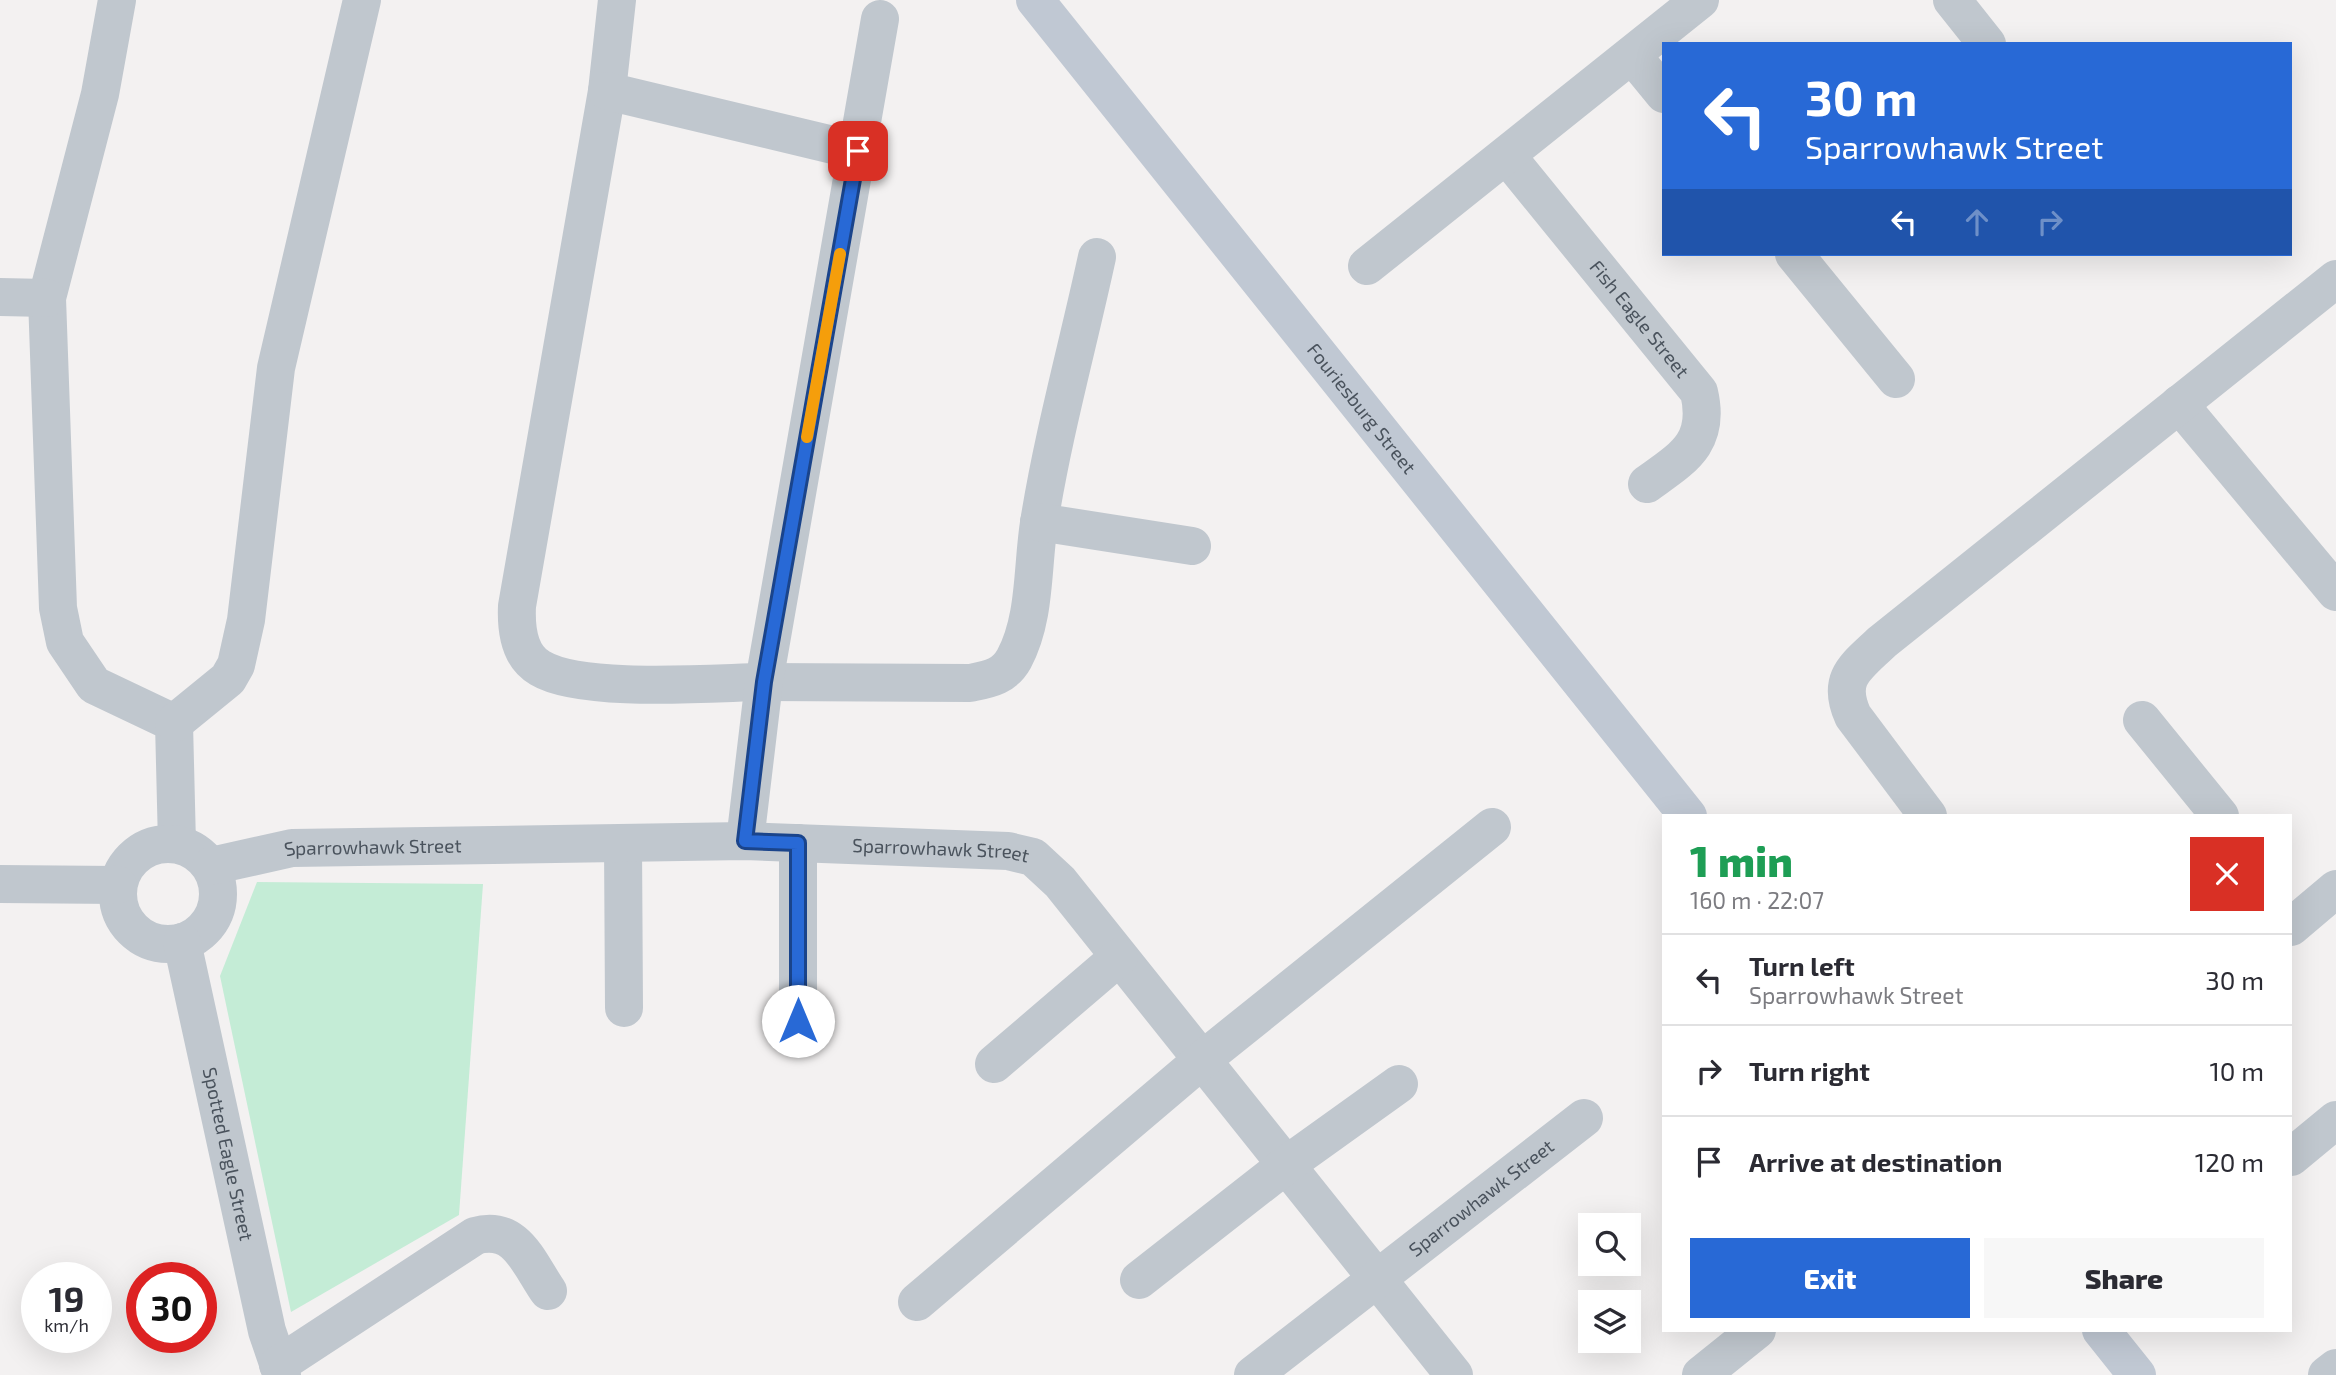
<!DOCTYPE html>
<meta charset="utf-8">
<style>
body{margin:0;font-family:"Exo 2",sans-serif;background:#f7f7f7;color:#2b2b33;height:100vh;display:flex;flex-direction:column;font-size:26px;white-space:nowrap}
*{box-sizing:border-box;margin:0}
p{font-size:23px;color:#7c7c81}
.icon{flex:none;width:38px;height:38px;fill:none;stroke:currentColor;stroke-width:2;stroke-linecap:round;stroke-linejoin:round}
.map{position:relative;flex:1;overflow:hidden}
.panel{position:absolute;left:1662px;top:814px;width:630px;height:518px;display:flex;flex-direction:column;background:#fff;border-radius:0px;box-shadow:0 7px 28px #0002}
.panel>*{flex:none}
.top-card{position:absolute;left:1662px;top:42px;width:630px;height:214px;border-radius:0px;box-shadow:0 7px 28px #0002;background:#2869d6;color:#fff;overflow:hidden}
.tools{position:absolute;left:1578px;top:1213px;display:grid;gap:14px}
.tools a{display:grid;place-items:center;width:63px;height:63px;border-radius:0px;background:#fff;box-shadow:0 7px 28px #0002;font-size:35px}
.speed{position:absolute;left:21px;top:1262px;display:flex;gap:14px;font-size:35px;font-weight:700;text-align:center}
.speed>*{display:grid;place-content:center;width:91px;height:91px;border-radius:50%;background:#fff;box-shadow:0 7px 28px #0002;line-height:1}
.speed small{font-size:18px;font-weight:400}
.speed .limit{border:10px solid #d22;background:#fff;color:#111}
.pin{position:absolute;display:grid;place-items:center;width:60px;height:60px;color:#fff;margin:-30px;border-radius:14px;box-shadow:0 4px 10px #0006}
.me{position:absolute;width:77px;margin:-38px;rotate:0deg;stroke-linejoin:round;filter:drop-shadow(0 0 5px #0008)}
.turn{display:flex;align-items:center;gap:24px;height:147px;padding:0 28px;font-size:32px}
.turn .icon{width:91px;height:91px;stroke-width:2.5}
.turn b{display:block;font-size:49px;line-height:60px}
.lanes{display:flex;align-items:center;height:66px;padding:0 28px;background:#0003;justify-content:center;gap:35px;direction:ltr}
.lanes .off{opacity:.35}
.round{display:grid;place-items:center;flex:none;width:74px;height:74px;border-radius:0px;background:#f7f7f7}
.overview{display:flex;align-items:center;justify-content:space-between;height:119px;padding:0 28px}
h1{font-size:42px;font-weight:800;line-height:52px;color:#1e9e55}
.primary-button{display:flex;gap:14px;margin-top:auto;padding:14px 28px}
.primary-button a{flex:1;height:80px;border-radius:0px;background:#2869d6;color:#fff;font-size:28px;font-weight:800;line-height:80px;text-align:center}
.primary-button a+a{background:#f7f7f7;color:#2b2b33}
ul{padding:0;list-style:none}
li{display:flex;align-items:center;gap:21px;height:91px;padding:0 28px;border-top:2px solid #e1e1e2}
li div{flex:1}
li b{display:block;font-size:26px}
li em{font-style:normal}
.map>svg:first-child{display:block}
</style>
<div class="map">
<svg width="2336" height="1375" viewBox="0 0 2336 1375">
<rect width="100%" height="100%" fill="#f3f1f1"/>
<path fill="#c4ecd6" d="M257 882 483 884 459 1215 291 1312 220 976Z"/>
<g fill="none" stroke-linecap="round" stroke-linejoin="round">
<g stroke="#c0c7ce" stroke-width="38">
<path d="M117 0 100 94 47 298 58 608 65 642 94 685 174 723 177 844"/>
<path d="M617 0 607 91 517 606C516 628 519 656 540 668 581 693 711 683 762 682 831 682 901 683 970 683 989 679 1004 677 1014 659 1036 618 1032 567 1039 523 1053 434 1078 345 1097 257"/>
<path d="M1952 0 1987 44"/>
<path d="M1632 55 1664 94"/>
<path d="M607 91 858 151"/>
<path id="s1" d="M1507 156 1699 392C1711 443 1683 458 1647 484"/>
<path d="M1794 254 1896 379"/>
<path d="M1367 266 1700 0"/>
<path d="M0 297 47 298"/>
<path d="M2179 404 2336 592"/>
<path d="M1039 522 1192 546"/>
<path d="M2142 720 2220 816"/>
<path d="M174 723 228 679 236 665 246 620 276 368 362 0"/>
<path d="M1928 816 1853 716C1836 678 1856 667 1882 642L2336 279"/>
<path d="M745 841 764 682 880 19"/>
<path d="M623 843 624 1008"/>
<path d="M798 843V1021"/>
<circle cx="168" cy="894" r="50"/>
<path id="s2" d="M211 866 292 848 745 841 1008 851 1033 857 1060 882 1454 1375"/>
<path d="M0 884 118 885"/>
<path d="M2291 927 2336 889"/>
<path id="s3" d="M182 942 267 1331 282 1375"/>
<path d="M994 1064 1119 957"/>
<path d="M2291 1157 2336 1120"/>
<path d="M1139 1280 1286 1165 1399 1084"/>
<path d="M917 1302 1202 1060 1492 827"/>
<path d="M278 1365 475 1236C516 1224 528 1262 548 1291"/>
<path id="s4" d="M1253 1375 1584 1118"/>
<path d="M1701 1375 1757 1330"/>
<path d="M2327 1375 2336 1368"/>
</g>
<g stroke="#c0c8d3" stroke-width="38">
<path id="s5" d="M1035 0 1688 816"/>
<path d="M2101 1330 2137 1375"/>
</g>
</g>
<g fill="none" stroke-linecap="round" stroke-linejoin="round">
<defs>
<path id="route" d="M798 1021V843L745 841 764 682 858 151"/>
</defs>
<use href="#route" stroke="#1a448b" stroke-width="18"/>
<use href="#route" stroke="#2869d6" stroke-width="12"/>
<path stroke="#f59e0b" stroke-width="12" d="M807 437 840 254"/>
</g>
<g text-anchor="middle" stroke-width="7" stroke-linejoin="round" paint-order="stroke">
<g font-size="19" fill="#4a535d" stroke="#fff">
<text dy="7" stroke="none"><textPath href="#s1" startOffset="210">Fish Eagle Street</textPath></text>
<text dy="7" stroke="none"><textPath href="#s5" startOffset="523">Fouriesburg Street</textPath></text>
<text dy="7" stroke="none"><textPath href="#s2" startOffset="164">Sparrowhawk Street</textPath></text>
<text dy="7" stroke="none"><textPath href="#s2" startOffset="732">Sparrowhawk Street</textPath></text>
<text dy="7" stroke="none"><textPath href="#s3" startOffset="217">Spotted Eagle Street</textPath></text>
<text dy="7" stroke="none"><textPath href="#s4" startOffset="289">Sparrowhawk Street</textPath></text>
</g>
</g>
</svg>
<div class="tools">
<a><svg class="icon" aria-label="search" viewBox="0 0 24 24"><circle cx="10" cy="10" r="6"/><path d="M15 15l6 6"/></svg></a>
<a><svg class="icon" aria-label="layers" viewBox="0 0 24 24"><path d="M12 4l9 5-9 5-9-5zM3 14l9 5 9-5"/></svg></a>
</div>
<div class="speed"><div>19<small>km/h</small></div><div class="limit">30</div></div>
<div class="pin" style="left:858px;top:151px;background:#d93025"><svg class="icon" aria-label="arrive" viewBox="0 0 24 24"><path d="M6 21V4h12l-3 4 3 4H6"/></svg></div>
<svg class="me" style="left:798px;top:1021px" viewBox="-20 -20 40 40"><circle r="19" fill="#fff"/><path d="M0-13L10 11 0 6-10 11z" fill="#2869d6"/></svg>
<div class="top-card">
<div class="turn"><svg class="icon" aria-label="left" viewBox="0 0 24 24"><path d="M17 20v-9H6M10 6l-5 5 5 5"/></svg><div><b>30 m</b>Sparrowhawk Street</div></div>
<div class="lanes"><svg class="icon" aria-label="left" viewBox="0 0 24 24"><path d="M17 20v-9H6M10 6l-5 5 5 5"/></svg><svg class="icon off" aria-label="ahead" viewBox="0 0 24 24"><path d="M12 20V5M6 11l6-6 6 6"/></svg><svg class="icon off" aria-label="right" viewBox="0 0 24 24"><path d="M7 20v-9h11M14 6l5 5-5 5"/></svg></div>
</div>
<section class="panel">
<div class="overview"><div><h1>1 min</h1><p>160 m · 22:07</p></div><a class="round" style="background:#d93025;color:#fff"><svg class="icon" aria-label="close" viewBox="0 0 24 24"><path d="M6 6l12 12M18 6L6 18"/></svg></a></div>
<ul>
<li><svg class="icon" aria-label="left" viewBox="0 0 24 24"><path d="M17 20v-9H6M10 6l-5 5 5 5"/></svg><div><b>Turn left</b><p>Sparrowhawk Street</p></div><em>30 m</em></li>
<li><svg class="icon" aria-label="right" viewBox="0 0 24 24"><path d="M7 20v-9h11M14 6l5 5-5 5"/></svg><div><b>Turn right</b></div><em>10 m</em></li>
<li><svg class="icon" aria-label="arrive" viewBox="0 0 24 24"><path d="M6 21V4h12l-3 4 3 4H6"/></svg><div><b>Arrive at destination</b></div><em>120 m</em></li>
</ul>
<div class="primary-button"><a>Exit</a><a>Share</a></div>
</section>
</div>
